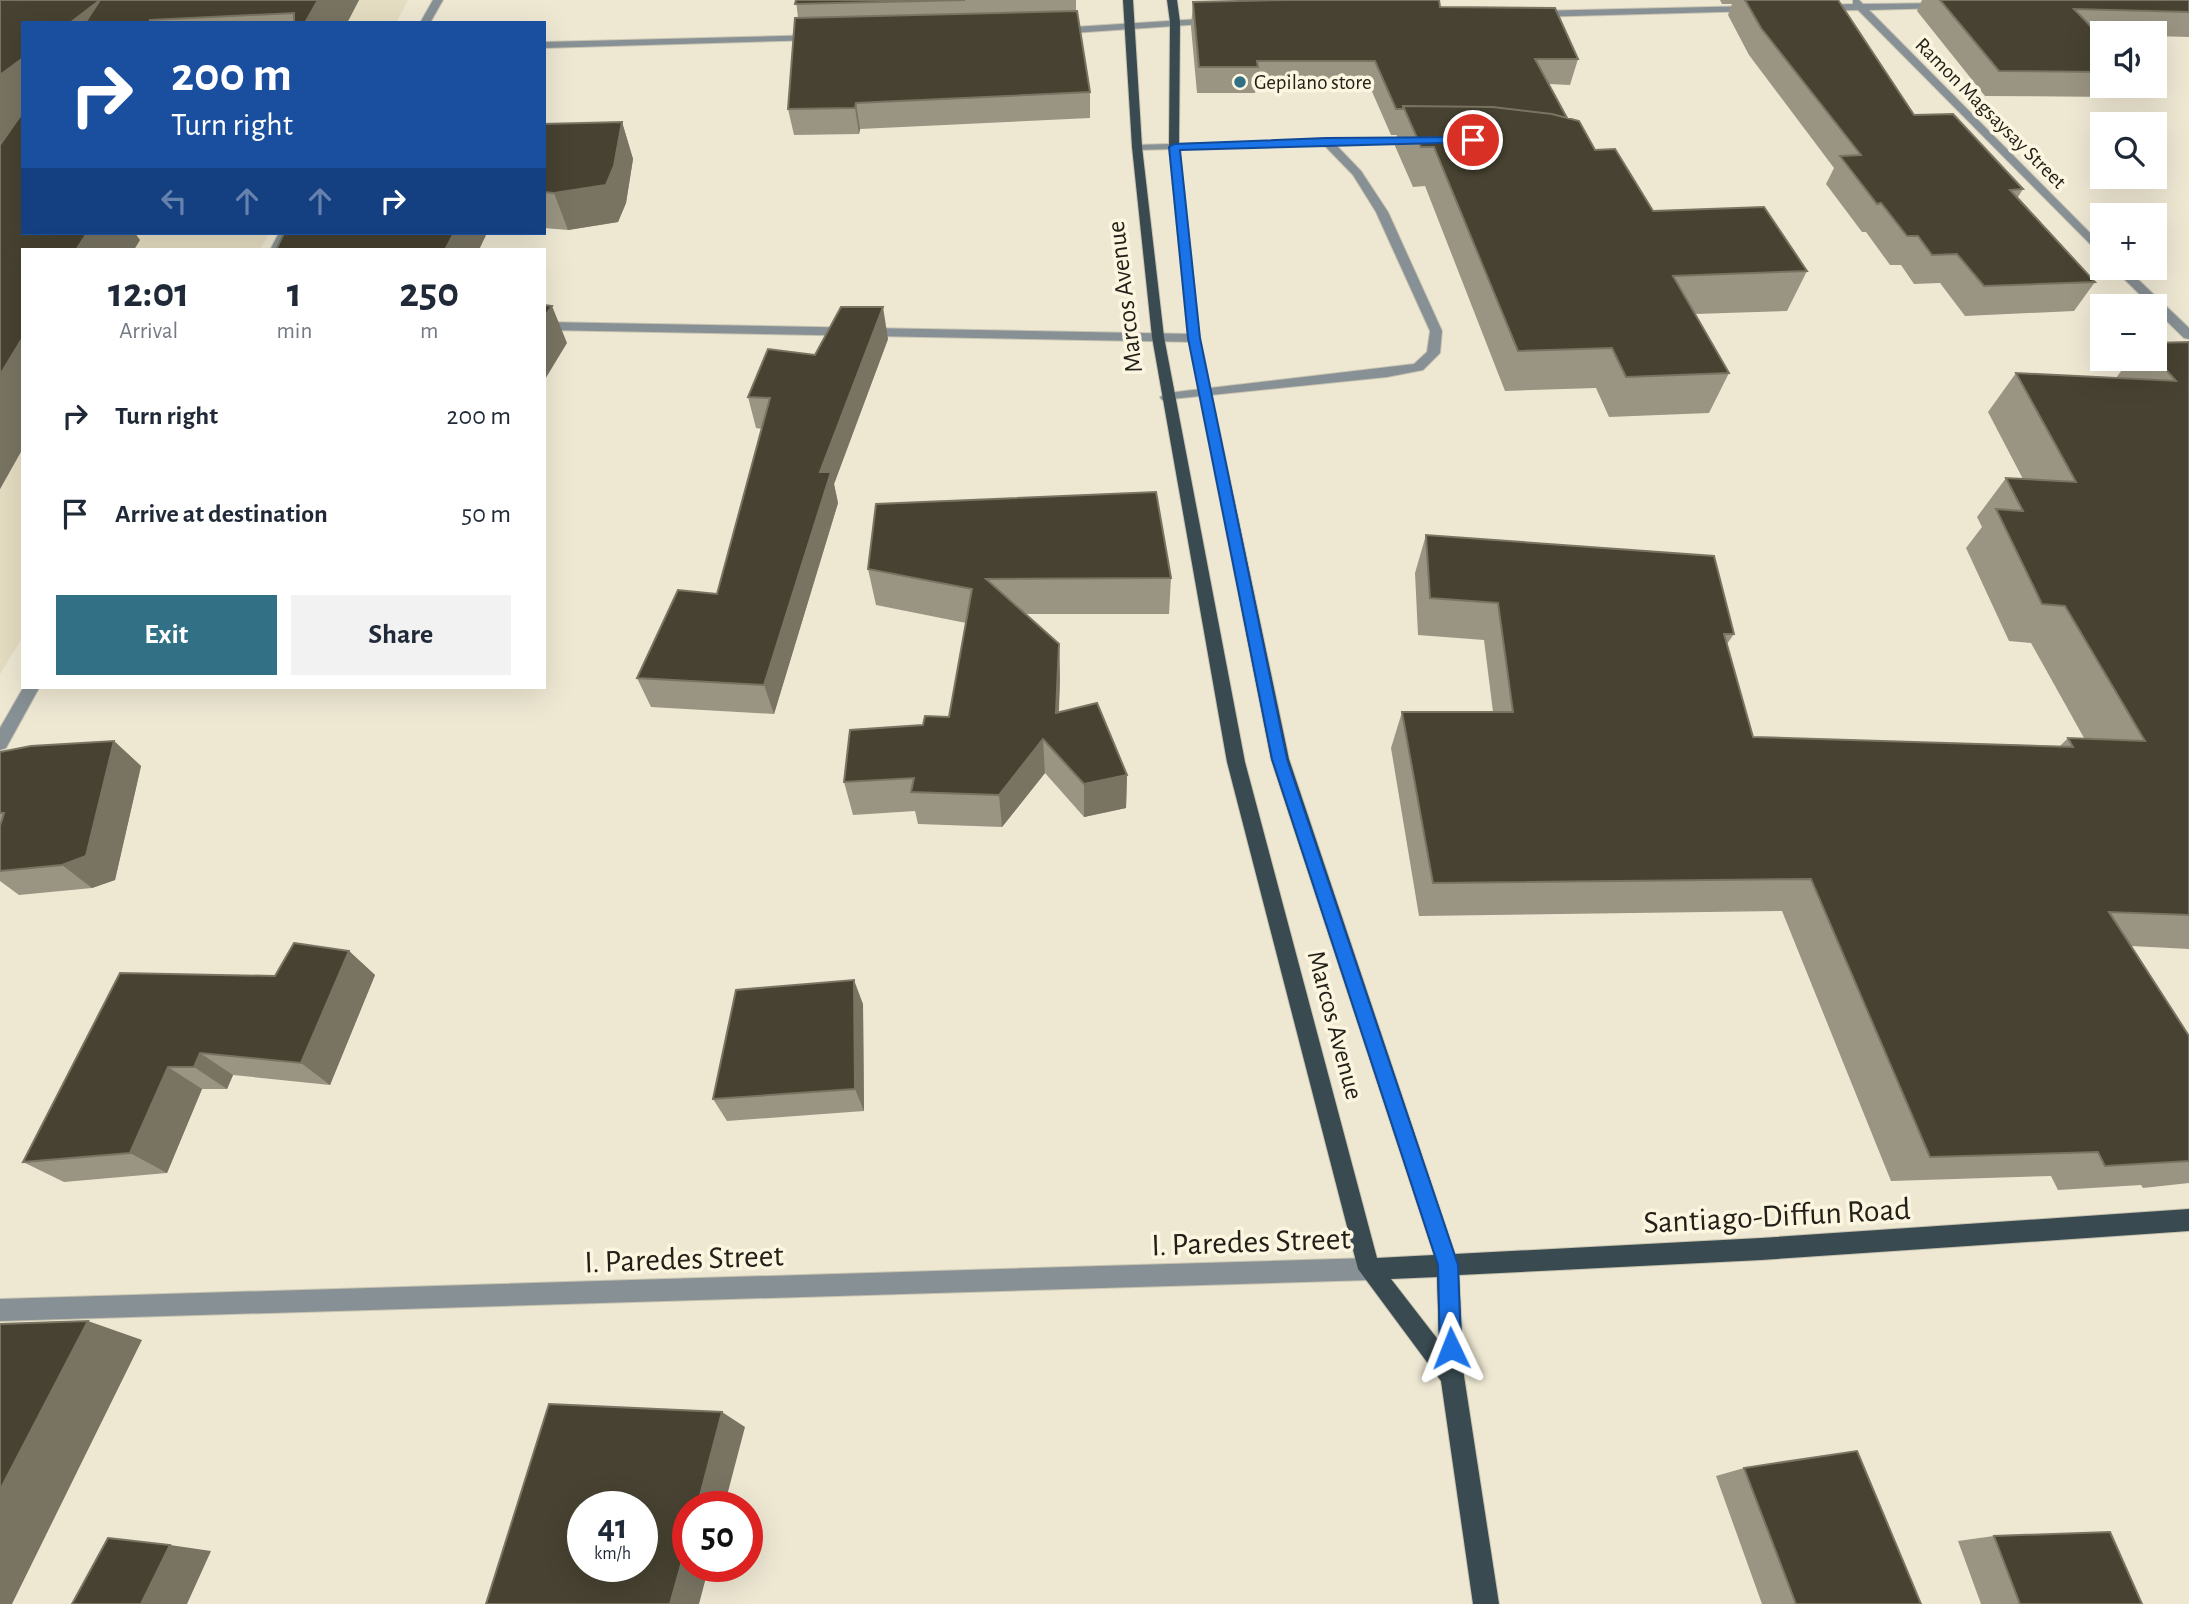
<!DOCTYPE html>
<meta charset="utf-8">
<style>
body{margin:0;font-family:"Alegreya Sans",sans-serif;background:#f2f2f3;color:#1f2937;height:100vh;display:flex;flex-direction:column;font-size:26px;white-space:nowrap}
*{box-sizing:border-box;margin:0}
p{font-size:23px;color:#747a83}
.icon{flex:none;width:38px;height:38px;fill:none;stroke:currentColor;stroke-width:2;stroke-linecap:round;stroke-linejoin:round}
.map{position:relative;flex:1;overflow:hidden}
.side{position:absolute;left:21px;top:248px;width:525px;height:441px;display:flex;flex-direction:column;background:#fff;border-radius:0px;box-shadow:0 7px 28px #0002}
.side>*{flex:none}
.banner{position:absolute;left:21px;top:21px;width:525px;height:214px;border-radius:0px;box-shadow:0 7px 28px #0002;background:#1a4fa0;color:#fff;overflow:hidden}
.buttons{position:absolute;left:2090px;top:21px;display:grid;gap:14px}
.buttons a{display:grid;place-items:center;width:77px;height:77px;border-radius:0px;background:#fff;box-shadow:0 7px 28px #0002;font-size:35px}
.speed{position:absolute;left:567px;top:1491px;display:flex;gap:14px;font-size:35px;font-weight:700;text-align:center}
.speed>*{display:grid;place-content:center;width:91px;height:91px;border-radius:50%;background:#fff;box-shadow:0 7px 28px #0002;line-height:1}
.speed small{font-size:18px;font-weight:400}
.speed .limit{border:10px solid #d22;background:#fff;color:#111}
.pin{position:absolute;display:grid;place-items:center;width:60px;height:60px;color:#fff;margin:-30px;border:4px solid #fff;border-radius:50%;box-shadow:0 2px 7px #0007}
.me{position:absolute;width:77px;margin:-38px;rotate:358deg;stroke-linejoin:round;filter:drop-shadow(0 0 5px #0008)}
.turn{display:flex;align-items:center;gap:24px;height:147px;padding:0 35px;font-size:32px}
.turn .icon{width:91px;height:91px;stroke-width:2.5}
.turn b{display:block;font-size:49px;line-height:60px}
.lanes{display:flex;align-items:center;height:66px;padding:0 35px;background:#0003;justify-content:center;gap:35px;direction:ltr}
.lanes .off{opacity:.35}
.eta{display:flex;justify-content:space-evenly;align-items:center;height:119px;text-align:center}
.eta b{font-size:42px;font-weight:700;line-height:49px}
.action{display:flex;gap:14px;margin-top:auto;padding:14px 35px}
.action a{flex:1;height:80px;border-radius:0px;background:#327086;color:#fff;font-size:28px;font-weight:700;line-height:80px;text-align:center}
.action a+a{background:#f2f2f3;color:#1f2937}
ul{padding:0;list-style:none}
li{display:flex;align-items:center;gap:21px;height:98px;padding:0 35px}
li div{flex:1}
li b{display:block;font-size:26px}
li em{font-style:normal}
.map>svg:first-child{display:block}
</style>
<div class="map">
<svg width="2189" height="1604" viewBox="0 0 2189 1604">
<rect width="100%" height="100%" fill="#eee8d3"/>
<path fill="#e5ddc2" d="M0 0H408L396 23H23V233H270L259 250H23V637L0 674Z"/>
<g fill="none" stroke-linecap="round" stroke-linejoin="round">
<defs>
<path id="minor" d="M433 0H443L430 23H420Z
M1853 0H1859L1863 4 1946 3 1948 5 1943 8 1869 10 2102 245V256L1858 10 1820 11 1815 8 1820 5 1853 4Z
M1754 6 1759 9 1757 11 1534 17 1529 14 1534 11Z
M1215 18 1218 19V23L1058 34 1053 31 1058 28Z
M821 35 822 37 817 40 544 48V42Z
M1424 137 1425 139 1420 142 1336 145 1361 171 1388 212 1442 331 1440 353 1423 370 1387 377 1162 400 1160 397 1167 393 1414 364 1427 352 1430 331 1376 212 1353 175 1324 145 1137 150 1133 149V145Z
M279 233H291L282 250H270Z
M2113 268H2126L2189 328V339L2184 338Z
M544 322 1194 334 1200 338 1194 342 544 330Z
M23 688H39L6 748 0 750V728Z
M1369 1258 1377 1261 1380 1269 1377 1277 1369 1280 0 1321V1299Z"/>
<path id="major" d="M1123 0H1133L1142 147 1164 337 1245 762 1377 1258 1434 1255 1271 759 1188 338 1169 147 1170 22 1167 0H1177L1180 22 1179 147 1200 338 1289 759 1455 1254 1761 1238 2189 1209V1231L1761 1260 1459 1275 1464 1376 1499 1604H1473L1441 1381 1358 1269 1227 762 1152 337 1132 147ZM1437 1277 1439 1341 1391 1279Z"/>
</defs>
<use href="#minor" stroke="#c9c4b1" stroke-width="2"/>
<use href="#major" stroke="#c9c4b1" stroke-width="2"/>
<use href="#minor" fill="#879094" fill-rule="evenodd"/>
<use href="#major" fill="#394a50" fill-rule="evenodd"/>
</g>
<path fill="#9a9582" d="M0 0H359L347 23H23V233L140 240 23 250V448L0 489 3 141Z
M796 0H1076V11L1090 92V118L860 129 859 134 794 135 788 109 798 18Z
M1237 0H1439L1440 7 1578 59 1570 85 1549 84 1567 118 1595 150 1653 211 1807 271 1787 311 1695 314 1729 373 1709 413 1609 417 1596 388 1505 391 1425 186 1413 187 1395 146 1397 135H1391L1370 87 1256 86 1255 93H1197L1191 27 1193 2 1237 1Z
M1720 0H1838L1914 115 2023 189 2018 197 2095 282 2074 311 1965 316 1940 283 1914 284 1901 265H1890L1866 232H1862L1826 184 1834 168 1749 55 1728 15 1732 4H1722Z
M1922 0H2189V37L2154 36V33H2102V34H2098L2102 38V86H2125L2117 97 1985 96 1917 11Z
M622 122 633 159 626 203 618 222 568 230 544 228V124Z
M888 339 834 484 838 503 774 714 651 707 637 678 717 594 762 429 756 428 748 397 815 355Z
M2189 342V949L2131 946 2189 1036V1183L2143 1188 2141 1185 2058 1190 2051 1176 1891 1181 1782 911 1419 916 1391 748 1402 712H1493L1484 640 1418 635 1415 573 1426 535 1734 634 1727 644 1753 737 2060 746 2068 738H2084L2031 643 2009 641 1966 548 1982 527 1977 517 2006 478 2023 479 1988 412 2016 373 2116 378 2130 359H2154V343Z
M868 569 1171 578 1169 614H1026L1059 644 1060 679 1059 712 1127 775 1126 808 1084 817 1045 773 1002 827 918 824 915 811 853 815 844 782 923 725 949 717 966 623 876 605Z
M114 741 141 766 115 880 92 888 19 895 0 881V752Z
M349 951 375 975 330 1085 233 1075 227 1089H202L167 1173 64 1182 23 1162 275 976Z
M863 1004 864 1111 727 1121 713 1099Z
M1744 1468 1921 1604H1762L1716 1476Z
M1994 1536 2142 1604H1981L1958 1541Z"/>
<path fill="#797462" d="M100 0 114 23H70Z
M318 0H359L347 23H305Z
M23 58V125L0 143V75Z
M856 103 860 129 859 134 855 108Z
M622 122 633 159 626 203 618 222 568 230 554 193Z
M87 233H135L140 240 134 250H76Z
M454 233H487L479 250H445Z
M552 306 567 343 544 381V317Z
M883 307 888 339 834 484 838 503 774 714 764 685 820 472Z
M23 337V448L0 489V375Z
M1059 644 1060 679 1057 747 1056 713Z
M1043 739 1045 773 1002 827 999 795Z
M114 741 141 766 115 880 92 888 62 865Z
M1127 775 1126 808 1084 817V784Z
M349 951 375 975 330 1085 301 1063Z
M854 980 863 1004 864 1111 855 1089Z
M200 1053 233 1075 227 1089 194 1067Z
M168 1067 202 1089 167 1173 130 1153Z
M88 1321 142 1340 12 1604H0V1490Z
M722 1412 745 1427 724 1507H697Z
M688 1540V1566H709L699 1604H670Z
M170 1545 211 1551 187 1604H141Z"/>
<path fill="#474231" stroke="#797462" stroke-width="2" fill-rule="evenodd" d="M0 0H100L70 23H23V58L0 75Z
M100 0H318L305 23H294V13L150 20 148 23H85Z
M796 0H965L795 4Z
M1286 0H1439L1440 7 1555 8 1578 59H1535L1567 118 1552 114 1493 107 1403 106V109H1396L1375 61H1257L1258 67H1199L1193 2Z
M1745 0H1838L1914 115 1953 114 2023 189 2010 190 2095 282 1984 286 1957 254 1932 255 1918 236H1907L1881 203 1877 204 1840 156 1861 155 1761 28Z
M1940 0H2189V12L2074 9 2102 38V72L1999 71Z
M1077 11 1090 92 856 103 855 108 788 109 795 18Z
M1403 106 1493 107 1552 114 1579 121 1595 150 1615 149 1653 211 1764 207 1807 271 1673 276 1729 373 1626 377 1612 348 1518 351 1434 147H1421Z
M23 112V233H87L76 250H23V337L0 375V145Z
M622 122 614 166 606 185 554 193 544 192V124Z
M284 233H454L445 250H276Z
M544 305 552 306 544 317Z
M841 307H883L820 472H831L764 685 637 678 678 590 717 594 770 398 748 397 768 349 815 355Z
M2189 342V915L2109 912 2189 1036V1161L2105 1166 2098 1152 1930 1157 1811 879 1433 883 1402 712H1513L1498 603 1430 598 1426 535 1714 556 1734 634H1724L1753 737 2073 747 2068 738 2145 741 2065 606 2042 604 1996 509 2023 511 2006 478 2076 482 2016 373 2176 381 2154 356V343Z
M1156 492 1171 578 986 579 1059 644 1056 713 1097 703 1127 775 1084 784 1043 739 999 795 911 792 914 778 844 782 850 730 923 725 925 716 949 717 972 589 868 569 876 504Z
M114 741 86 856 62 865 0 871V826L4 813H0V752L31 746Z
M294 943 349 951 301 1063 200 1053 194 1067H168L130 1153 23 1162 120 973 275 976Z
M854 980 855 1089 713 1099 736 990Z
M88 1321 0 1490V1324Z
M549 1404 722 1412 697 1507H688V1540L670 1604H486ZM583 1507H642V1566H583Z
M1857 1451 1921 1604H1796L1744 1468Z
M2110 1532 2142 1604H2020L1994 1536Z
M108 1538 170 1545 141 1604H72Z"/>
<path fill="#1a73e8" stroke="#114b97" stroke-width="2" d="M1473 137 1476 142 1180 150 1200 338 1287 759 1458 1265 1461 1348 1458 1355 1451 1358 1443 1355 1440 1348 1438 1265 1272 759 1188 338 1169 147 1174 144 1326 138Z"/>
<circle fill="#327086" stroke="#fcf6e1" stroke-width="2.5" cx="1240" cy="82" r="7"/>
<g text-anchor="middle" stroke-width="7" stroke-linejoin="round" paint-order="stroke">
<g font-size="21" fill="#222018" stroke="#fcf6e1" text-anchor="start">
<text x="1254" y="89">Gepilano store</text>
</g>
<g font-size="21" fill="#222018" stroke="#fcf6e1">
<text transform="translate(1991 113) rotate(45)" y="7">Ramon Magsaysay Street</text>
</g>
<g font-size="26" fill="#222018" stroke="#fcf6e1">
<text transform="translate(1124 297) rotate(-97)" y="9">Marcos Avenue</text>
<text transform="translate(1336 1025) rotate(75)" y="9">Marcos Avenue</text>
</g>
<g font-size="32" fill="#222018" stroke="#fcf6e1">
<text transform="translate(1777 1215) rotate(-3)" y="11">Santiago-Diffun Road</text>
<text transform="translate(1251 1241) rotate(-2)" y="11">I. Paredes Street</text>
<text transform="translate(684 1258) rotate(-2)" y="11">I. Paredes Street</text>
</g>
</g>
</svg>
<div class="buttons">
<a><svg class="icon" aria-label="sound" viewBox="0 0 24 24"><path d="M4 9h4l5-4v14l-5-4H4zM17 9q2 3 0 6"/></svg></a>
<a><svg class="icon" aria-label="search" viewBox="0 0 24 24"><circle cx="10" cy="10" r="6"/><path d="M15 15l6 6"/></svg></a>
<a>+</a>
<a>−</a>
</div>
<div class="speed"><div>41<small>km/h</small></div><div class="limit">50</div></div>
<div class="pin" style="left:1473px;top:140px;background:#d93025"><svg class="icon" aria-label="arrive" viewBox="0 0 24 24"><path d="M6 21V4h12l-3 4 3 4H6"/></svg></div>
<svg class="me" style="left:1451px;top:1348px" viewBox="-20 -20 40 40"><path d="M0-17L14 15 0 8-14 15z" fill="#1a73e8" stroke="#fff" stroke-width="4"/></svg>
<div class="banner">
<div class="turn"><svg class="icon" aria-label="right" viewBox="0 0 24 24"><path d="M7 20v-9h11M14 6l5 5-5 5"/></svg><div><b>200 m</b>Turn right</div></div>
<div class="lanes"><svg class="icon off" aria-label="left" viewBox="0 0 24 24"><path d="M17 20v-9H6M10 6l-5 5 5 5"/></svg><svg class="icon off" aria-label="ahead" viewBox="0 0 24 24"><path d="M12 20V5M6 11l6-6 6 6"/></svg><svg class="icon off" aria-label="ahead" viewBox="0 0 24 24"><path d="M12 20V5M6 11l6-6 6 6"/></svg><svg class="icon" aria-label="right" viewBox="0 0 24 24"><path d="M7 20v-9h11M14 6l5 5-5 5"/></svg></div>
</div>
<section class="side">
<div class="eta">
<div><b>12:01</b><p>Arrival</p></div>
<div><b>1</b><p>min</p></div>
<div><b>250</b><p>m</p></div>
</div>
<ul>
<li><svg class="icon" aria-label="right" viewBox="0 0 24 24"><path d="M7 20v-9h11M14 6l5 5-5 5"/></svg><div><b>Turn right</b></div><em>200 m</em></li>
<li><svg class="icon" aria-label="arrive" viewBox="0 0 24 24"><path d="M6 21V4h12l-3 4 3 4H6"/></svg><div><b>Arrive at destination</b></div><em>50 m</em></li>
</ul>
<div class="action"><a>Exit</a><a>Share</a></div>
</section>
</div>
